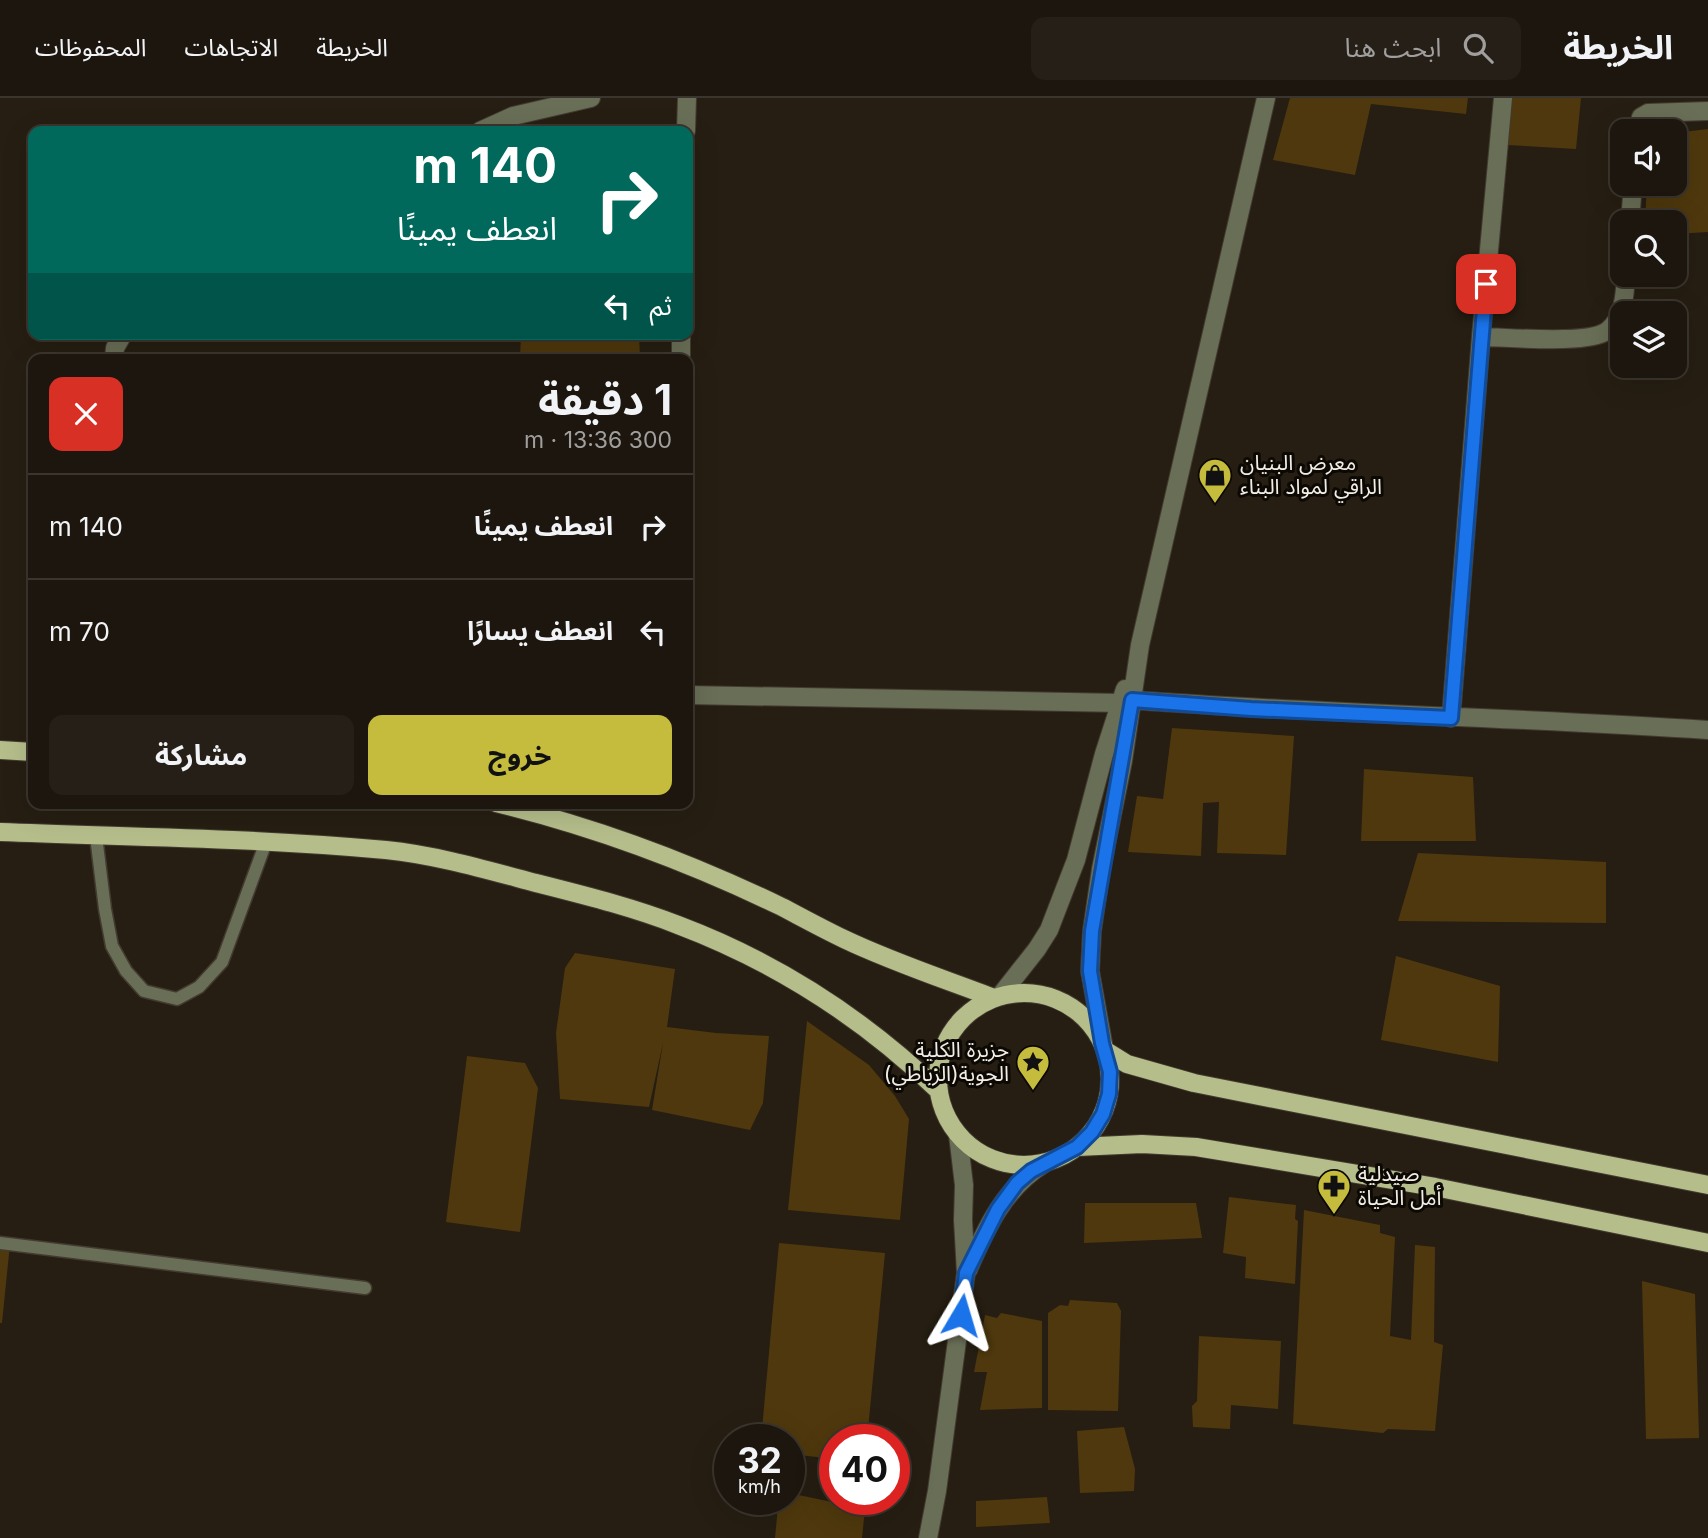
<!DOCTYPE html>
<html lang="ar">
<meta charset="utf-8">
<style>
body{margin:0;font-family:Inter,"Noto Sans Arabic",sans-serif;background:#251f17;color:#f1f3f6;direction:rtl;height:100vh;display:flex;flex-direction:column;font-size:26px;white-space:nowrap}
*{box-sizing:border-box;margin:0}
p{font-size:23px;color:#a09f9e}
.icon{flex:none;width:38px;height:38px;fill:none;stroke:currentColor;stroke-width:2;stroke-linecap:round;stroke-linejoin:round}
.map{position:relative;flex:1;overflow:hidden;direction:ltr}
.side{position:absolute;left:28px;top:256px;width:665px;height:455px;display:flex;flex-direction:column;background:#1c160e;border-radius:14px;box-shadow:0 7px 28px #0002,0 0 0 2px #3a352e;direction:rtl}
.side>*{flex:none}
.top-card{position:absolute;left:28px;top:28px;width:665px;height:214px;border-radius:14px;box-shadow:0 7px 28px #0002,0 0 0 2px #3a352e;direction:rtl;background:#00695c;color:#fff;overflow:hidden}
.fabs{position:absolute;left:1610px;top:21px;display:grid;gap:14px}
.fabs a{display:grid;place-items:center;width:77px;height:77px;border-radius:14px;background:#1c160e;box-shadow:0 7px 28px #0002,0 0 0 2px #3a352e;font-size:35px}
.speed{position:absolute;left:714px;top:1326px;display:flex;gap:14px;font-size:35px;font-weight:700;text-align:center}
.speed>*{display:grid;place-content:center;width:91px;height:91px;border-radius:50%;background:#1c160e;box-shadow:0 7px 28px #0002,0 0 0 2px #3a352e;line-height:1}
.speed small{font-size:18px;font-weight:400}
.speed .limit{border:10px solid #d22;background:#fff;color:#111}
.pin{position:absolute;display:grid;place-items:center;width:60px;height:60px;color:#fff;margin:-30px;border-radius:14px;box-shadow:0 4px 10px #0006}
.me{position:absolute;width:77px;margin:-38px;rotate:7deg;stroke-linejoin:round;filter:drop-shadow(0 0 5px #0008)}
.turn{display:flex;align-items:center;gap:24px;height:147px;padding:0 21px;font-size:32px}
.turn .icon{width:91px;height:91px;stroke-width:2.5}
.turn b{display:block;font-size:49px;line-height:60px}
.then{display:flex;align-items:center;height:66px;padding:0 21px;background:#0003;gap:14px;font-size:26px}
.round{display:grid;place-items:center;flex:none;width:74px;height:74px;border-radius:14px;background:#251f17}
.overview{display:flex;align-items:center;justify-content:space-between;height:119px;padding:0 21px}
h1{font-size:42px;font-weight:700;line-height:52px}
.button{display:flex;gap:14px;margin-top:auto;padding:14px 21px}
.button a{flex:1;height:80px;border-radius:14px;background:#c5bc3d;color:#111;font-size:28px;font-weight:700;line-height:80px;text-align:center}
.button a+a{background:#251f17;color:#f1f3f6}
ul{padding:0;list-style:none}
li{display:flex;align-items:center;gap:21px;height:105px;padding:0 21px;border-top:2px solid #3a352e}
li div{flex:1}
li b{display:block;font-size:26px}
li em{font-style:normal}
header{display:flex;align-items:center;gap:42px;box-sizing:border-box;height:98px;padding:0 35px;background:#1c160e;border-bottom:2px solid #3a352e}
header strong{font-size:33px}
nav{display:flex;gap:38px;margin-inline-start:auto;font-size:24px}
.search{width:490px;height:63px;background:#251f17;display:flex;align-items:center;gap:18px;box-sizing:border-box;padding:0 24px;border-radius:14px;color:#a09f9e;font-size:26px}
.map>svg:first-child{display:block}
</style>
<header>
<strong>الخريطة</strong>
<div class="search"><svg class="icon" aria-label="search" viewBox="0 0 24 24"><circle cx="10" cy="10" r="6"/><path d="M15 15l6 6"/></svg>ابحث هنا</div>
<nav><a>الخريطة</a><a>الاتجاهات</a><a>المحفوظات</a></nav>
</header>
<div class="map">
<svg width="1708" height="1440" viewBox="0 0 1708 1440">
<rect width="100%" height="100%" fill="#261e12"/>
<path fill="#4f380d" d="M1290 0H1468L1466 16 1371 6 1355 77 1273 62Z
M1511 0H1581L1576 51 1507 47Z
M1708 31V134L1675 136V124H1645L1647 86H1675V35Z
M521 236H639L640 261H520Z
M1172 630 1294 638 1286 757 1217 755 1219 704 1203 705 1201 758 1128 754 1137 698 1163 701Z
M1364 671 1473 679 1476 743H1361Z
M1418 755 1606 764V825L1398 823Z
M575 855 675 871 667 929 716 935 769 938 763 1005 750 1032 652 1012 663 945 649 1009 560 1001 556 935 565 870Z
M1396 858 1500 888 1498 964 1381 942Z
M807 923 869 967 895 998 909 1021 900 1122 788 1112Z
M467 958 525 965 538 990 520 1134 446 1124Z
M1229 1099 1296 1107 1295 1121 1298 1123 1295 1186 1245 1180 1246 1159 1223 1155Z
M1085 1105H1196L1202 1140 1084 1145Z
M1304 1112 1380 1127V1135L1395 1139 1390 1238 1411 1242 1415 1147 1435 1149 1434 1244 1443 1247 1435 1333 1388 1331 1383 1335 1293 1326Z
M0 1145 10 1146 2 1225H0Z
M779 1145 885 1155 867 1342H835V1361L789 1356V1342H761Z
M1642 1183 1695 1196 1699 1340 1646 1341Z
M1070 1202 1117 1205 1121 1213 1118 1313 1048 1312V1215L1060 1207 1068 1208Z
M1001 1215 1042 1223V1310L980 1312 987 1274H974L985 1217 997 1220Z
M1199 1238 1281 1243 1278 1311 1231 1307 1230 1331 1193 1329 1192 1308 1197 1303Z
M1124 1329 1135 1371 1134 1393 1080 1395 1077 1333Z
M794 1396 865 1411 862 1440H775L778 1408Z
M1047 1399 1050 1425 976 1429V1403Z"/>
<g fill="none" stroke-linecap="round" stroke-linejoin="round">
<defs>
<path id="service" d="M96 738 105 811 112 848 126 873 144 893 177 901 199 889 222 864 266 744
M0 1145 365 1190"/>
<path id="minor" d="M480 33 513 18 591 0
M686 33 687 0
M1637 33 1641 19 1648 15 1708 13
M1630 124 1633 86
M1481 239C1508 239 1587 247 1607 233 1624 221 1625 195 1626 177
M114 261 115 250 123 236
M681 261V236
M688 597 1121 605 1132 602C1324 616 1516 619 1708 632
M1451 620 1481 239 1503 0"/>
<path id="tertiary" d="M1000 898 1037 851 1049 832 1076 762 1104 656 1125 591
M1103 945 1090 873 1092 833 1101 771 1123 663 1140 547 1266 0
M968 1172C986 1130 1004 1090 1045 1065
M928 1440 937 1393 966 1175 963 1122 964 1087 958 1037"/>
<path id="primary" d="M0 652 33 654
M496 705C595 729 691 765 782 809 803 820 823 831 844 841 892 864 944 881 994 900
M0 734C128 739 258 740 386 752 436 757 487 772 536 785 583 797 632 809 678 827 776 864 863 920 939 993
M938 981a86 86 0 1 1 172 0a86 86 0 1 1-172 0Z
M1106 953 1127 966 1194 985 1708 1087
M1077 1049 1142 1046 1196 1049 1435 1089 1708 1145"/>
</defs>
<use href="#service" stroke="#433b30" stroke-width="15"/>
<use href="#minor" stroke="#433b30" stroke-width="20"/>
<use href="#tertiary" stroke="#433b30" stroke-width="20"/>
<use href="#primary" stroke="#433b30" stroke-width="20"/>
<use href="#service" stroke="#696e56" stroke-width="12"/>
<use href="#minor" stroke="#696e56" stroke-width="18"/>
<use href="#tertiary" stroke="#696e56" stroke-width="18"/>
<use href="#primary" stroke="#b5be8b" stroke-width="18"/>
</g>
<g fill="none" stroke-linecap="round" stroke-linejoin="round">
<defs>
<path id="route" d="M961 1217 966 1175 998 1111 1017 1085 1031 1073 1077 1049 1092 1034 1103 1016 1109 996 1110 974 1102 945 1090 873 1092 833 1132 602 1251 611 1451 620 1486 186"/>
</defs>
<use href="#route" stroke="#114b97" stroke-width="18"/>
<use href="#route" stroke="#1a73e8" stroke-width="12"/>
</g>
<defs>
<symbol id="shop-pin" viewBox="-11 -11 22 30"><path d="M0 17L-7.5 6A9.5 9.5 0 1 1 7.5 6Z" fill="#c5bc3d" stroke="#0c0905"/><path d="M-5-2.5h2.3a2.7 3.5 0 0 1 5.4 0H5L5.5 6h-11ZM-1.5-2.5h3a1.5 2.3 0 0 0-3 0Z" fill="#111"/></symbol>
<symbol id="sight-pin" viewBox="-11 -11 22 30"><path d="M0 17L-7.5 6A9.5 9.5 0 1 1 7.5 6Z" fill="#c5bc3d" stroke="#0c0905"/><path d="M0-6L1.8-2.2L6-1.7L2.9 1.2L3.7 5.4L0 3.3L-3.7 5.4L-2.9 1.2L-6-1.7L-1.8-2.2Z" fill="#111"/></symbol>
<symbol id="pharmacy-pin" viewBox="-11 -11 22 30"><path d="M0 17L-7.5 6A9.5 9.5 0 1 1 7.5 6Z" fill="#c5bc3d" stroke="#0c0905"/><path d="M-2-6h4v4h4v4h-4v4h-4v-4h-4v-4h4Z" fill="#111"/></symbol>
</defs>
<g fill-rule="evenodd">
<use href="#shop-pin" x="1196" y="358" width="38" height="52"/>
<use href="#sight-pin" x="1014" y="945" width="38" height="52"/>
<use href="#pharmacy-pin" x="1315" y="1069" width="38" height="52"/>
</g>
<g text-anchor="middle" stroke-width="6" stroke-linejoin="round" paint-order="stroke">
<g font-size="21" fill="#f3eee5" stroke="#0c0905" text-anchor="start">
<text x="1240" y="372">معرض البنيان<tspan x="1240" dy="24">الراقي لمواد البناء</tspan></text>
<text x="1009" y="959" text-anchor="end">جزيرة الكلية<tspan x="1009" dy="24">الجوية(الزباطي)</tspan></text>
<text x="1358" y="1083">صيدلية<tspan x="1358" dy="24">أمل الحياة</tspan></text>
</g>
</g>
</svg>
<div class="fabs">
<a><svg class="icon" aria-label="sound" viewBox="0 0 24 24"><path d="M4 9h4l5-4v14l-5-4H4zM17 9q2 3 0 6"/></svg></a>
<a><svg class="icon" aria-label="search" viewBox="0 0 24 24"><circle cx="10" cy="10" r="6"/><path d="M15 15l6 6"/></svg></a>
<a><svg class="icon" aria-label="layers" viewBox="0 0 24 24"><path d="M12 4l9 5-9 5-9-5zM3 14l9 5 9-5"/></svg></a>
</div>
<div class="speed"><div>32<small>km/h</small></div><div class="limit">40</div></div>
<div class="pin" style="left:1486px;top:186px;background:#d93025"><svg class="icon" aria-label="arrive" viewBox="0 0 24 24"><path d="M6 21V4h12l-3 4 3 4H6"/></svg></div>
<svg class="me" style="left:961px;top:1217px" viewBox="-20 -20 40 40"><path d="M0-17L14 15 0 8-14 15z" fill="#1a73e8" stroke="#fff" stroke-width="4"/></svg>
<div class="top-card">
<div class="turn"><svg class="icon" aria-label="right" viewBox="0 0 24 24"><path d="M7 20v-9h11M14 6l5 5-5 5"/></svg><div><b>140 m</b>انعطف يمينًا</div></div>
<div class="then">ثم<svg class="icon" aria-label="left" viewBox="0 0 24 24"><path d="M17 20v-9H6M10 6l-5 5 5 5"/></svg></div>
</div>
<section class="side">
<div class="overview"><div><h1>1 دقيقة</h1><p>300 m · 13:36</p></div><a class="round" style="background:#d93025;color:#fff"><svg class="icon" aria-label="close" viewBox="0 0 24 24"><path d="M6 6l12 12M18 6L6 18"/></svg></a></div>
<ul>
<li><svg class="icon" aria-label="right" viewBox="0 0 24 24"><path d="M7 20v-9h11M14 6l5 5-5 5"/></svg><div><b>انعطف يمينًا</b></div><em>140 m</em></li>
<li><svg class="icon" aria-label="left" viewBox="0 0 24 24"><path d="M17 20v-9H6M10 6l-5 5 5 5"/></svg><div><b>انعطف يسارًا</b></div><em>70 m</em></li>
</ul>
<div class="button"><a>خروج</a><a>مشاركة</a></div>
</section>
</div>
